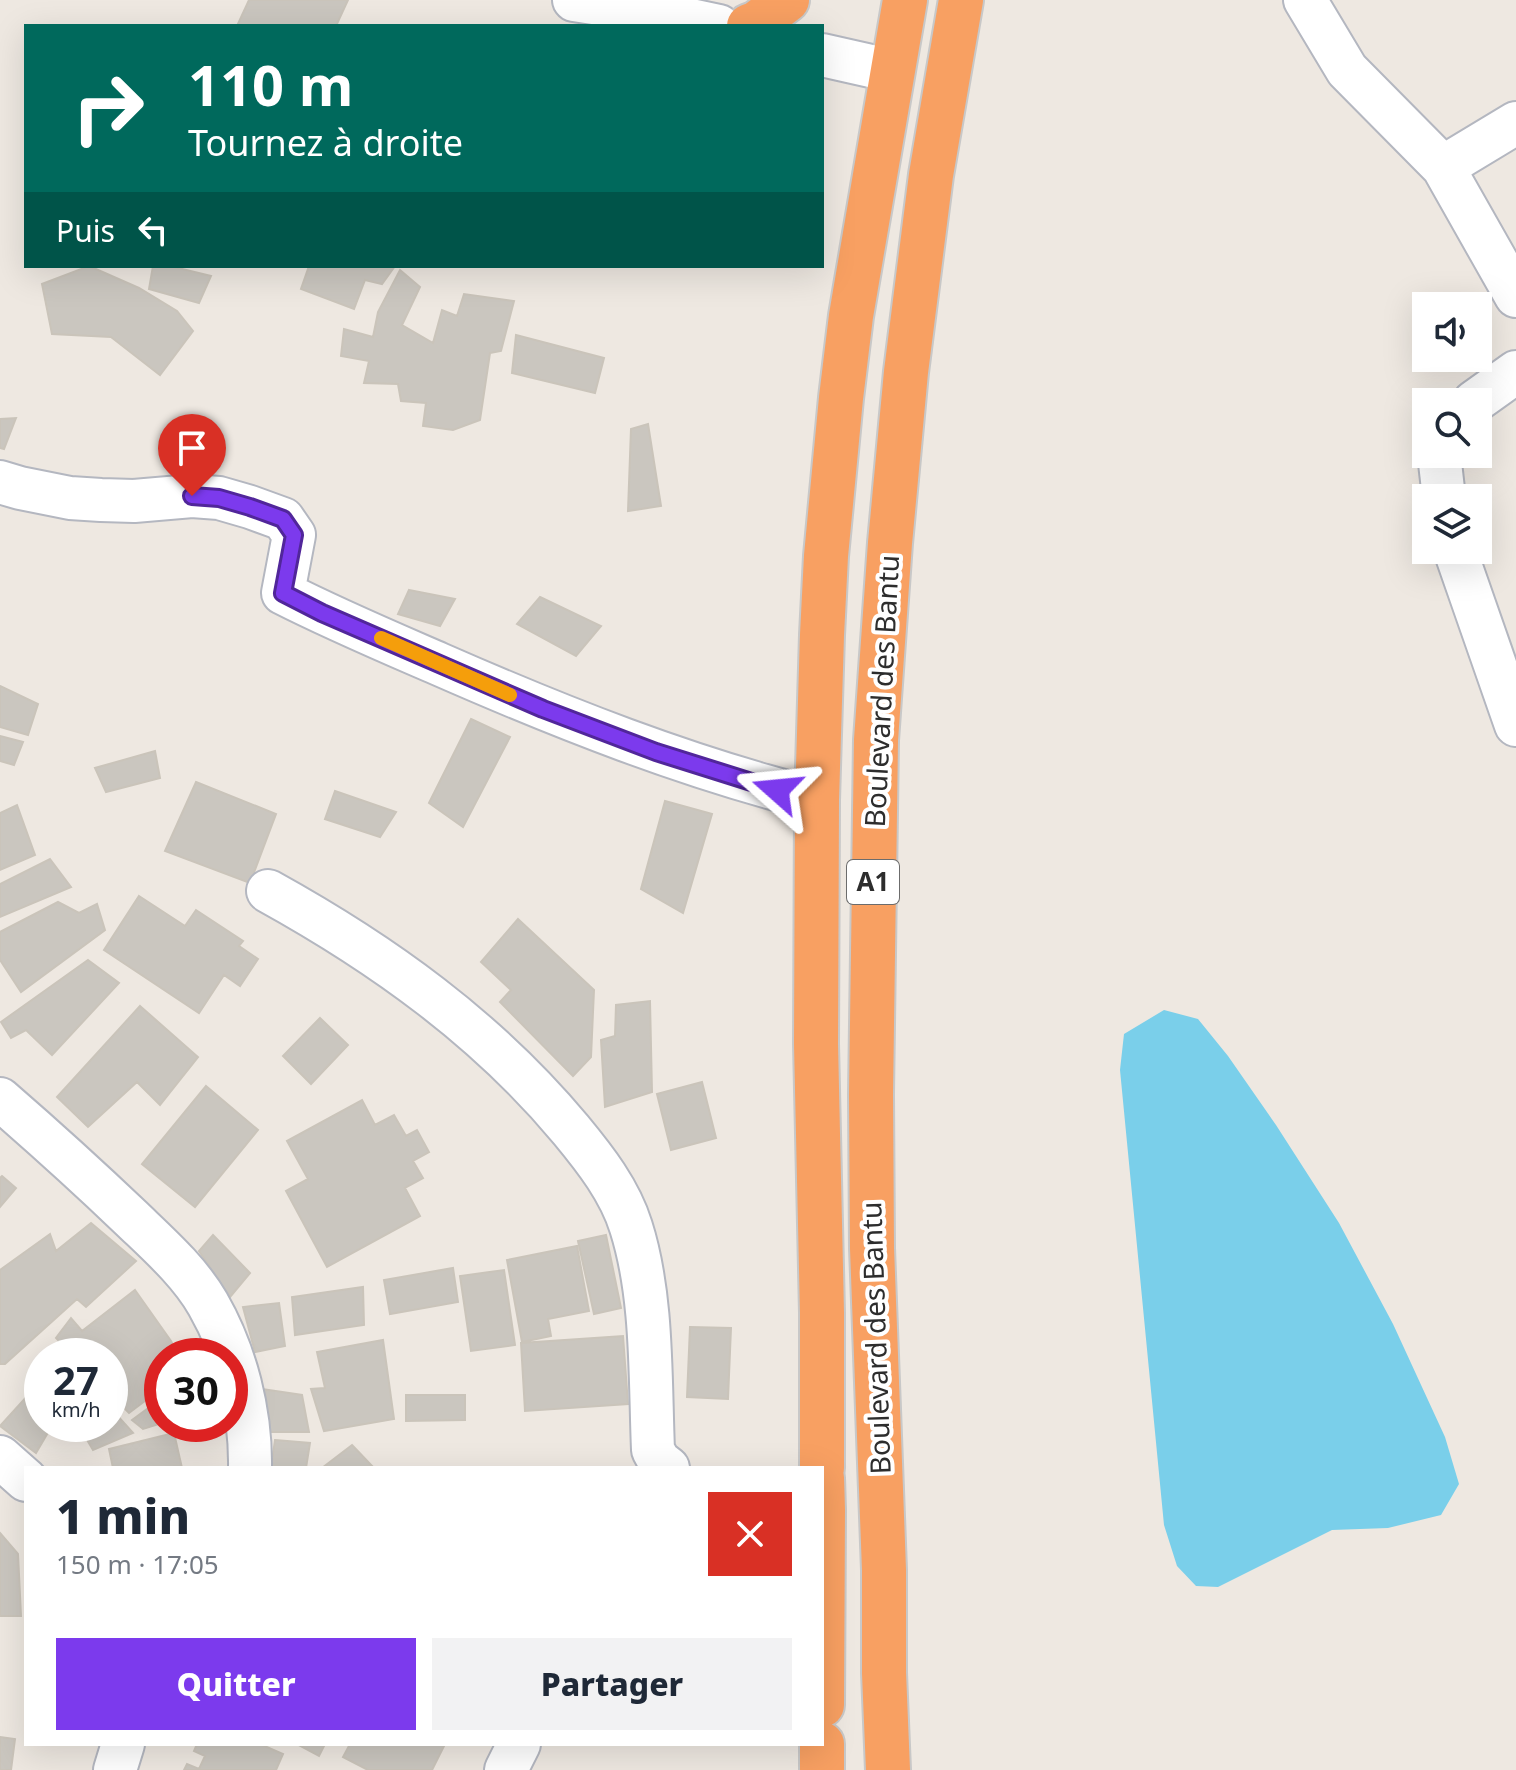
<!DOCTYPE html>
<html lang="fr">
<meta charset="utf-8">
<style>
body{margin:0;font-family:"Noto Sans",sans-serif;background:#f2f2f3;color:#1f2937;height:100vh;display:flex;flex-direction:column;font-size:30px;white-space:nowrap}
*{box-sizing:border-box;margin:0}
p{font-size:26px;color:#747a83}
.icon{flex:none;width:44px;height:44px;fill:none;stroke:currentColor;stroke-width:2;stroke-linecap:round;stroke-linejoin:round}
.map{position:relative;flex:1;overflow:hidden}
.sheet{position:absolute;left:24px;top:1466px;width:800px;height:280px;display:flex;flex-direction:column;background:#fff;border-radius:0px;box-shadow:0 8px 32px #0002}
.sheet>*{flex:none}
.guide{position:absolute;left:24px;top:24px;width:800px;height:244px;border-radius:0px;box-shadow:0 8px 32px #0002;background:#00695c;color:#fff;overflow:hidden}
.fabs{position:absolute;left:1412px;top:292px;display:grid;gap:16px}
.fabs a{display:grid;place-items:center;width:80px;height:80px;border-radius:0px;background:#fff;box-shadow:0 8px 32px #0002;font-size:40px}
.speed{position:absolute;left:24px;top:1338px;display:flex;gap:16px;font-size:40px;font-weight:700;text-align:center}
.speed>*{display:grid;place-content:center;width:104px;height:104px;border-radius:50%;background:#fff;box-shadow:0 8px 32px #0002;line-height:1}
.speed small{font-size:20px;font-weight:400}
.speed .limit{border:12px solid #d22;background:#fff;color:#111}
.pin{position:absolute;display:grid;place-items:center;width:68px;height:68px;color:#fff;margin:-82px -34px;border-radius:50% 50% 50% 0;rotate:-45deg;box-shadow:0 0 8px #0007}
.pin .icon{rotate:45deg}
.me{position:absolute;width:88px;margin:-44px;rotate:288deg;stroke-linejoin:round;filter:drop-shadow(0 0 6px #0008)}
.turn{display:flex;align-items:center;gap:28px;height:168px;padding:0 32px;font-size:36px}
.turn .icon{width:104px;height:104px;stroke-width:2.5}
.turn b{display:block;font-size:56px;line-height:68px}
.then{display:flex;align-items:center;height:76px;padding:0 32px;background:#0003;gap:16px;font-size:30px}
.round{display:grid;place-items:center;flex:none;width:84px;height:84px;border-radius:0px;background:#f2f2f3}
.overview{display:flex;align-items:center;justify-content:space-between;height:136px;padding:0 32px}
h1{font-size:48px;font-weight:800;line-height:60px}
.button{display:flex;gap:16px;margin-top:auto;padding:16px 32px}
.button a{flex:1;height:92px;border-radius:0px;background:#7c3aed;color:#fff;font-size:32px;font-weight:800;line-height:92px;text-align:center}
.button a+a{background:#f2f2f3;color:#1f2937}
.map>svg:first-child{display:block}
</style>
<div class="map">
<svg width="1516" height="1770" viewBox="0 0 1516 1770">
<rect width="100%" height="100%" fill="#eee8e1"/>
<path fill="#7acfea" d="M1164 1010 1198 1019 1228 1056 1276 1125 1339 1223 1393 1324 1445 1437 1459 1484 1441 1515 1388 1528 1332 1530 1218 1587 1196 1586 1177 1566 1164 1525 1120 1070 1124 1034Z"/>
<path fill="#cac6bf" stroke="#cac4ba" stroke-width="2" d="M249 0H348L336 26H237Z
M89 266 139 288 177 311 193 331 160 375 111 337 52 334 42 284Z
M153 266H170L211 276 199 303 149 289Z
M309 266H395L382 284 365 280 354 309 301 289Z
M400 270 420 287 402 325 433 343 442 310 457 316 464 294 514 301 501 351 490 353 480 420 453 430 423 426 426 403 401 401 398 384 364 383 369 361 341 356 344 329 373 337 378 312Z
M516 335 604 358 595 393 512 373Z
M16 418 4 449 0 448V419Z
M648 424 661 506 628 511 631 429Z
M409 590 455 599 440 626 398 614Z
M540 597 601 626 576 656 517 624Z
M0 686 38 704 28 735 0 727Z
M471 719 510 737 463 827 429 803Z
M0 736 23 742 14 765 0 761Z
M155 751 160 778 106 792 95 768Z
M196 782 276 814 250 883 165 851Z
M335 791 396 812 380 837 325 819Z
M665 801 712 814 683 913 641 889Z
M17 805 35 855 0 870V813Z
M50 859 71 887 0 917V884Z
M139 896 185 926 196 910 243 941 239 946 258 959 240 986 224 975 199 1013 104 950Z
M58 902 79 913 97 904 105 930 21 992 0 960V932Z
M518 919 594 990 591 1057 573 1076 500 1002 511 990 481 962Z
M88 960 119 983 52 1055 26 1030 11 1038 1 1022Z
M650 1001 652 1092 605 1107 601 1040 615 1036 616 1005Z
M140 1006 198 1057 160 1105 137 1082 88 1127 57 1097Z
M320 1018 348 1045 311 1084 283 1056Z
M702 1082 716 1138 671 1150 657 1094Z
M206 1086 258 1130 195 1207 142 1164Z
M362 1100 375 1125 394 1115 406 1136 417 1130 429 1152 413 1161 423 1178 405 1188 420 1216 327 1267 286 1191 308 1179 287 1141Z
M2 1176 16 1188 0 1207V1178Z
M91 1223 136 1261 86 1307 77 1299 5 1364H0V1270L50 1234 56 1251Z
M213 1235 250 1273 230 1297 199 1251Z
M606 1235 621 1308 594 1314 578 1241Z
M577 1246 589 1311 548 1319 551 1336 522 1342 507 1260Z
M453 1268 458 1302 390 1314 384 1280Z
M504 1270 515 1345 471 1351 460 1276Z
M363 1287 364 1325 295 1335 292 1297Z
M135 1290 171 1341 178 1356H162V1388L129 1413 110 1394V1356H73L56 1338 71 1318 82 1331Z
M279 1303 285 1346 255 1352 243 1307Z
M690 1327 731 1328 728 1399 687 1397Z
M623 1336 628 1404 525 1411 521 1343Z
M383 1340 394 1419 324 1431 311 1389 325 1388 317 1352Z
M262 1389 302 1395 309 1432H267Z
M30 1393 42 1405V1424H53L36 1453 0 1426Z
M406 1395H465V1420L406 1421Z
M162 1398V1423L143 1429 132 1420Z
M115 1413 133 1433 93 1450 79 1426 85 1424H110V1415Z
M174 1433 182 1468H113L109 1449Z
M275 1440 310 1443 306 1468H271Z
M352 1445 374 1468H322Z
M0 1533 18 1554 21 1616H0Z
M0 1737 15 1739 11 1770H0Z
M197 1744H260L283 1754 276 1770H184L187 1764 199 1769 205 1756 194 1751Z
M297 1744H325L319 1756Z
M350 1744H445L432 1770H368L343 1757Z"/>
<g fill="none" stroke-linecap="round" stroke-linejoin="round">
<defs>
<path id="minor" d="M574 0 657 13 719 26
M1305 0 1347 70 1443 167 1516 296
M822 55 893 71
M1443 167 1516 123
M1474 402 1516 372
M1439 454 1444 498
M0 482 20 488 70 498 101 500 134 501 192 496 219 498 250 507 283 519 294 535 283 593C334 619 386 641 439 664 562 718 686 767 817 800
M1455 550 1516 725
M268 891C382 954 487 1029 571 1130 595 1159 620 1191 631 1227 653 1296 650 1378 653 1450L659 1461 668 1468
M0 1099C45 1138 88 1177 131 1218 158 1244 189 1271 208 1304 236 1353 251 1412 250 1468
M0 1457 26 1480
M115 1770 123 1744
M506 1770 519 1744"/>
<path id="highway" d="M749 26 757 23 787 0
M822 1468V1313L816 1044 817 800 822 635 826 556 841 398 851 316 905 0
M822 1478 823 1510 822 1705
M822 1744V1770
M888 1770 884 1673V1570L872 1248 871 1095 876 740 890 543 906 372 931 175 961 0"/>
</defs>
<use href="#minor" stroke="#b4b7c0" stroke-width="46"/>
<use href="#highway" stroke="#c8c8c8" stroke-width="48"/>
<use href="#minor" stroke="#fff" stroke-width="42"/>
<use href="#highway" stroke="#f8a062" stroke-width="44"/>
</g>
<g fill="none" stroke-linecap="round" stroke-linejoin="round">
<defs>
<path id="route" d="M192 496 219 498 250 507 283 519 294 535 283 593 322 613 543 709 656 752 777 790"/>
</defs>
<use href="#route" stroke="#51269a" stroke-width="20"/>
<use href="#route" stroke="#7c3aed" stroke-width="14"/>
<path stroke="#f59e0b" stroke-width="14" d="M381 638 510 695"/>
</g>
<g text-anchor="middle" stroke-width="8" stroke-linejoin="round" paint-order="stroke">
<rect fill="#fff" stroke="#6c6c6c" stroke-width="2" x="847" y="860" width="52" height="44" rx="6"/>
<g font-size="26" font-weight="bold" fill="#2d2d2d">
<text x="873" y="891">A1</text>
</g>
<g font-size="28" fill="#2d2d2d" stroke="#fff">
<text transform="translate(882 691) rotate(-87)" y="10">Boulevard des Bantu</text>
<text transform="translate(876 1338) rotate(-92)" y="10">Boulevard des Bantu</text>
</g>
</g>
</svg>
<div class="fabs">
<a><svg class="icon" aria-label="sound" viewBox="0 0 24 24"><path d="M4 9h4l5-4v14l-5-4H4zM17 9q2 3 0 6"/></svg></a>
<a><svg class="icon" aria-label="search" viewBox="0 0 24 24"><circle cx="10" cy="10" r="6"/><path d="M15 15l6 6"/></svg></a>
<a><svg class="icon" aria-label="layers" viewBox="0 0 24 24"><path d="M12 4l9 5-9 5-9-5zM3 14l9 5 9-5"/></svg></a>
</div>
<div class="speed"><div>27<small>km/h</small></div><div class="limit">30</div></div>
<div class="pin" style="left:192px;top:496px;background:#d93025"><svg class="icon" aria-label="arrive" viewBox="0 0 24 24"><path d="M6 21V4h12l-3 4 3 4H6"/></svg></div>
<svg class="me" style="left:777px;top:790px" viewBox="-20 -20 40 40"><path d="M0-17L14 15 0 8-14 15z" fill="#7c3aed" stroke="#fff" stroke-width="4"/></svg>
<div class="guide">
<div class="turn"><svg class="icon" aria-label="right" viewBox="0 0 24 24"><path d="M7 20v-9h11M14 6l5 5-5 5"/></svg><div><b>110 m</b>Tournez à droite</div></div>
<div class="then">Puis<svg class="icon" aria-label="left" viewBox="0 0 24 24"><path d="M17 20v-9H6M10 6l-5 5 5 5"/></svg></div>
</div>
<section class="sheet">
<div class="overview"><div><h1>1 min</h1><p>150 m · 17:05</p></div><a class="round" style="background:#d93025;color:#fff"><svg class="icon" aria-label="close" viewBox="0 0 24 24"><path d="M6 6l12 12M18 6L6 18"/></svg></a></div>
<div class="button"><a>Quitter</a><a>Partager</a></div>
</section>
</div>
